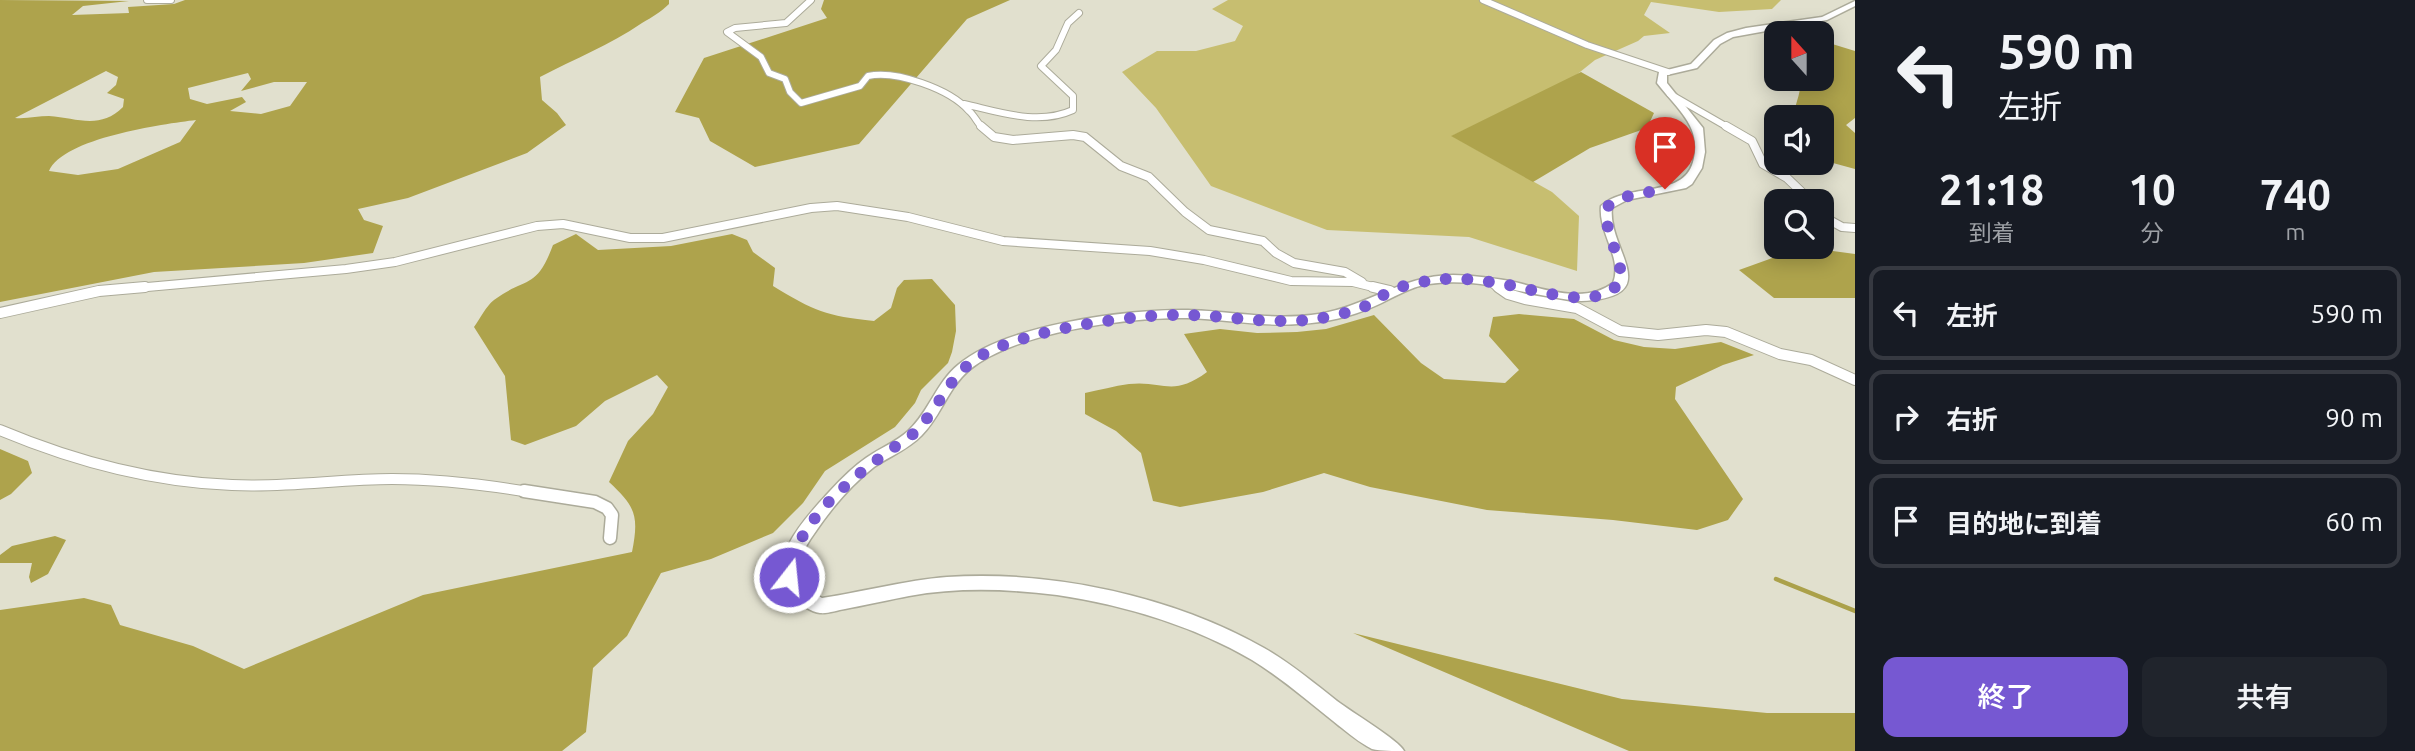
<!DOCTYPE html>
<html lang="ja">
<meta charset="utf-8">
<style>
body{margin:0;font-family:Ubuntu,"Noto Sans JP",sans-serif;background:#20242c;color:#f1f3f6;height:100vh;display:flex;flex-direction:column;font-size:26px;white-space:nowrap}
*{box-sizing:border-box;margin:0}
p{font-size:23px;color:#9ea1a6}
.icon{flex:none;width:38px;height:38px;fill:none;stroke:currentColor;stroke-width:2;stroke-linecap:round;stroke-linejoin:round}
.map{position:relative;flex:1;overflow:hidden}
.sheet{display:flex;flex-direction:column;background:#171b24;width:560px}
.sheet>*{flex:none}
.hud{background:#171b24;color:#f1f3f6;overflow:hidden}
.needle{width:46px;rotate:339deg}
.tools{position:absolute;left:1764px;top:21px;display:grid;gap:14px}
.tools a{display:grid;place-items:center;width:70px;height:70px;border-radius:14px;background:#171b24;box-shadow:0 4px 18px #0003;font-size:35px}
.pin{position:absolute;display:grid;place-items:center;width:60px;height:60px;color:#fff;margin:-72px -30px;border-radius:50% 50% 50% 0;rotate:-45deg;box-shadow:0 0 7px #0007}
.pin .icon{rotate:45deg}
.me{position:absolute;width:77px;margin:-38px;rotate:16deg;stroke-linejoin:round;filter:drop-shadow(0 0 5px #0008)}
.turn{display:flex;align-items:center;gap:24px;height:147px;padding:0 28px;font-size:32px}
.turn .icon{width:91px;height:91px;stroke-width:2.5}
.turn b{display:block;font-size:49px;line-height:60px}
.eta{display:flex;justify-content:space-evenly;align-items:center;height:119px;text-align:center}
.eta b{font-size:42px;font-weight:600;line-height:49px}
.button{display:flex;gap:14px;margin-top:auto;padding:14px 28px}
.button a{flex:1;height:80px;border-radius:14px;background:#7658d2;color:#fff;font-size:28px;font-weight:600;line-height:80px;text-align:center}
.button a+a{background:#20242c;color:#f1f3f6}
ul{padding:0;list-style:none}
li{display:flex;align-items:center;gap:21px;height:94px;margin:0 14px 10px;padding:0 14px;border:4px solid #363941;border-radius:14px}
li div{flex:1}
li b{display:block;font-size:26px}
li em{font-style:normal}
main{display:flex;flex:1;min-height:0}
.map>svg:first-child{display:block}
</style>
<main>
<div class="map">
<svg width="1855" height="751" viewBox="0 0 1855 751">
<rect width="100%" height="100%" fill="#e1e0ce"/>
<path fill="#c7be70" d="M1228 0H1781L1772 9 1719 12 1651 2 1644 15 1670 33 1644 36 1638 41 1595 60 1575 76 1452 136 1552 192 1579 216 1577 271 1469 237 1327 230 1211 186 1156 108 1122 72 1157 51H1196L1235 41 1243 26 1212 9Z"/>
<path fill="#aea34c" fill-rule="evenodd" d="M0 0 129 1 83 6 72 15 129 13 128 7 174 4 185 0H669V4C661 12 652 17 642 23 608 46 576 58 540 77L542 100 557 113 566 125 527 153 408 198 358 209 364 220 383 226 373 253 304 263 154 272 0 302ZM106 71 118 77 116 85 107 93 124 99 123 107C100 130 77 118 49 116 38 116 27 119 15 118ZM248 73 251 79 241 91 274 82H307L290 106 261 114 230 111 246 102 242 97 207 104 190 99 188 88ZM196 120 180 142 118 169 78 175 49 171C63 138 163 124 196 120Z
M824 0H1010L967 19 859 144 755 167 710 141 699 118 675 112 704 58 827 18 821 9Z
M1829 43 1855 51V118L1846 125 1855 133V169L1822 160V117H1795C1793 105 1802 95 1800 79H1822V47Z
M1581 72 1654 113 1647 128 1590 148 1533 182 1451 136Z
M576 234 598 250 671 246 732 234 747 240 753 252 775 268 773 286C814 311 826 316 874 321L891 308 897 288 904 280 932 279 955 305 956 331 952 352 948 363 921 390 915 403 895 427 825 471 803 503 773 533 711 559 661 573 627 636 593 668 586 732 562 751H0V610L84 598 111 605 120 625 193 646 244 669 423 595 632 552C639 516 636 507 609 482L628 441 653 414 668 387 657 375 605 401 576 426 525 445 511 440 505 376 474 327C480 319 486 306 494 300 526 276 536 291 553 245Z
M1803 247 1855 254V298H1774L1739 270Z
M1519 314 1574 319 1614 340 1644 347 1675 349 1721 342 1754 355 1723 365 1676 387 1675 399 1743 499 1728 520 1697 530 1613 520 1487 510 1370 487 1324 473 1263 492 1180 507 1153 501 1141 453 1116 431 1085 414V393C1100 390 1114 386 1129 384 1163 380 1172 398 1207 372L1184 334 1220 329 1257 333 1297 332 1326 329 1374 315 1421 363 1444 379 1505 383 1519 370 1489 336 1493 317Z
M0 449 28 461 32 473 11 494 0 500Z
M1353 633 1622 699 1767 713H1855V751H1629Z"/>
<path fill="#aba14a" d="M55 536 66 540 48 574 31 583 29 577 32 563H0V555L12 546Z"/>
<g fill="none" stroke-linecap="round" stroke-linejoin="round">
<path stroke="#aba14a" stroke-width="4.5" d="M1776 579 1855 611"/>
<defs>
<path id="street-far3" d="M147 0H171
M811 0 786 23 735 28 727 32 761 57 769 73 785 79 790 92 801 103 860 86 868 76C896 70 950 89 969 111 975 116 977 123 983 128
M1483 0 1587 45 1668 72
M1670 94 1729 128
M964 104C1000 112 1038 126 1073 110V96L1041 66 1056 50 1068 23 1079 13"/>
<path id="street-far2" d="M981 126 994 137 1013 140 1073 135 1085 137 1121 166 1149 177 1185 212 1209 230 1263 241 1276 253 1294 263 1345 272 1362 282
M1726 126 1752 141 1763 164 1787 178 1811 201
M1822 216 1842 227 1855 228
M1491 282 1500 289
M125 289 346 269 395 262 537 226 563 224 630 238H663L811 208 837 206 908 217 1003 241 1150 251 1204 260 1291 281 1353 282 1381 289"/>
<path id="street-far1" d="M1373 287 1390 291
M1498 287 1508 294 1525 299 1577 308 1620 331 1658 335 1706 330 1726 332 1780 354 1811 360 1855 380
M0 313 99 291 145 287
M0 430C74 461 152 482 232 485 286 488 339 479 392 479 440 479 488 485 535 493"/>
<path id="street" d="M524 491 595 502 607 508 612 515 610 538"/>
<path id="secondary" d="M1855 1V6L1827 20 1733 37 1720 44 1697 68 1667 75V83L1703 128 1705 152 1702 168 1692 184 1686 188 1627 200 1612 208C1607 250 1668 297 1581 301 1530 297 1480 276 1429 284 1409 287 1393 298 1375 306 1351 317 1324 323 1298 324 1261 327 1224 319 1187 318 1128 317 1015 332 969 370 948 388 941 416 922 435 909 449 890 456 874 467 851 485 830 510 814 534 795 561 790 581 822 598 864 592 905 580 947 577 1051 570 1173 596 1264 648 1290 663 1313 682 1337 701 1350 711 1400 741 1404 751 1394 751 1381 751 1372 749 1360 743 1348 733 1338 725 1310 703 1283 679 1252 660 1194 626 1124 605 1057 595 1008 589 959 587 909 596 888 600 866 605 845 609 838 610 827 614 820 613 811 612 798 603 792 597 761 563 807 516 830 491 841 479 853 467 866 458 880 448 896 442 908 431 929 412 936 383 958 365 1005 325 1126 309 1188 310 1229 311 1270 320 1311 315 1362 310 1401 275 1453 275 1472 275 1491 278 1510 281 1542 288 1585 305 1613 283 1623 258 1598 233 1601 206 1627 182 1683 199 1693 162 1703 127 1677 109 1657 83L1659 72 1691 64 1714 40 1727 33 1746 28 1822 17Z"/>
</defs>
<use href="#street-far3" stroke="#acab9a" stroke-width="8"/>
<use href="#street-far2" stroke="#acab9a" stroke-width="10"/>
<use href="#street-far1" stroke="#acab9a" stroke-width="12"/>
<use href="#street" stroke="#acab9a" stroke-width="15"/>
<use href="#secondary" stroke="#acab9a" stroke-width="3"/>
<use href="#street-far3" stroke="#fff" stroke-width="6"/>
<use href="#street-far2" stroke="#fff" stroke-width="8"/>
<use href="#street-far1" stroke="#fff" stroke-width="10"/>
<use href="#street" stroke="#fff" stroke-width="12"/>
<use href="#secondary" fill="#fff" fill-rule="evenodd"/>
</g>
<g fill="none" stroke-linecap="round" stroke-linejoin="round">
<path stroke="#7658d2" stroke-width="12" stroke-dasharray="0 21.6" d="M789 577C794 522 854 476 896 446 903 441 912 436 917 430 941 405 950 373 982 355 1025 330 1138 313 1188 315 1230 316 1273 325 1315 319 1330 317 1347 313 1361 308 1371 304 1379 297 1389 292 1402 285 1419 282 1434 280 1457 277 1481 280 1503 284 1533 288 1603 315 1621 279 1622 257 1600 224 1608 206L1624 197 1665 189"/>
</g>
</svg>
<div class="tools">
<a><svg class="needle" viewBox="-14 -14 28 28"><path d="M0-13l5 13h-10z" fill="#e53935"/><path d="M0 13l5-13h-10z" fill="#9ea1a6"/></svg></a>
<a><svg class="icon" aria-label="sound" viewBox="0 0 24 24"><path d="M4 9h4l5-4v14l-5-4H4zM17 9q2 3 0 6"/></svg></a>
<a><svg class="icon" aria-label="search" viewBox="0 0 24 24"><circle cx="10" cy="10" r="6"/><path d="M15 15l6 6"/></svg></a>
</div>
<div class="pin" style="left:1665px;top:189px;background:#d93025"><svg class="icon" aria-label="arrive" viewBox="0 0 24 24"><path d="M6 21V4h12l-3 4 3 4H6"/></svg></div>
<svg class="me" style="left:789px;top:577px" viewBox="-20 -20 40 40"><circle r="17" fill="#7658d2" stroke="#fff" stroke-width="3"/><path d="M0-11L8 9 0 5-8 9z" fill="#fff"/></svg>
</div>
<section class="sheet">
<div class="hud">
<div class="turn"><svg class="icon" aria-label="left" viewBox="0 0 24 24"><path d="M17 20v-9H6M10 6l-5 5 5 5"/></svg><div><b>590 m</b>左折</div></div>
</div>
<div class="eta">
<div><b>21:18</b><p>到着</p></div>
<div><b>10</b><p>分</p></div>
<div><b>740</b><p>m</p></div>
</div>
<ul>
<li><svg class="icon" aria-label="left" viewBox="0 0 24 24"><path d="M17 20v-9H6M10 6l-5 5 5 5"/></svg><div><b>左折</b></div><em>590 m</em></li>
<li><svg class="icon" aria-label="right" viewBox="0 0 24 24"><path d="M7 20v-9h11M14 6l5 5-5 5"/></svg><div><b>右折</b></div><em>90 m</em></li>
<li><svg class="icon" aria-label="arrive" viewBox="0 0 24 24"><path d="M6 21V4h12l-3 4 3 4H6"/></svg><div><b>目的地に到着</b></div><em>60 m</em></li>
</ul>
<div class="button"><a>終了</a><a>共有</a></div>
</section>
</main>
